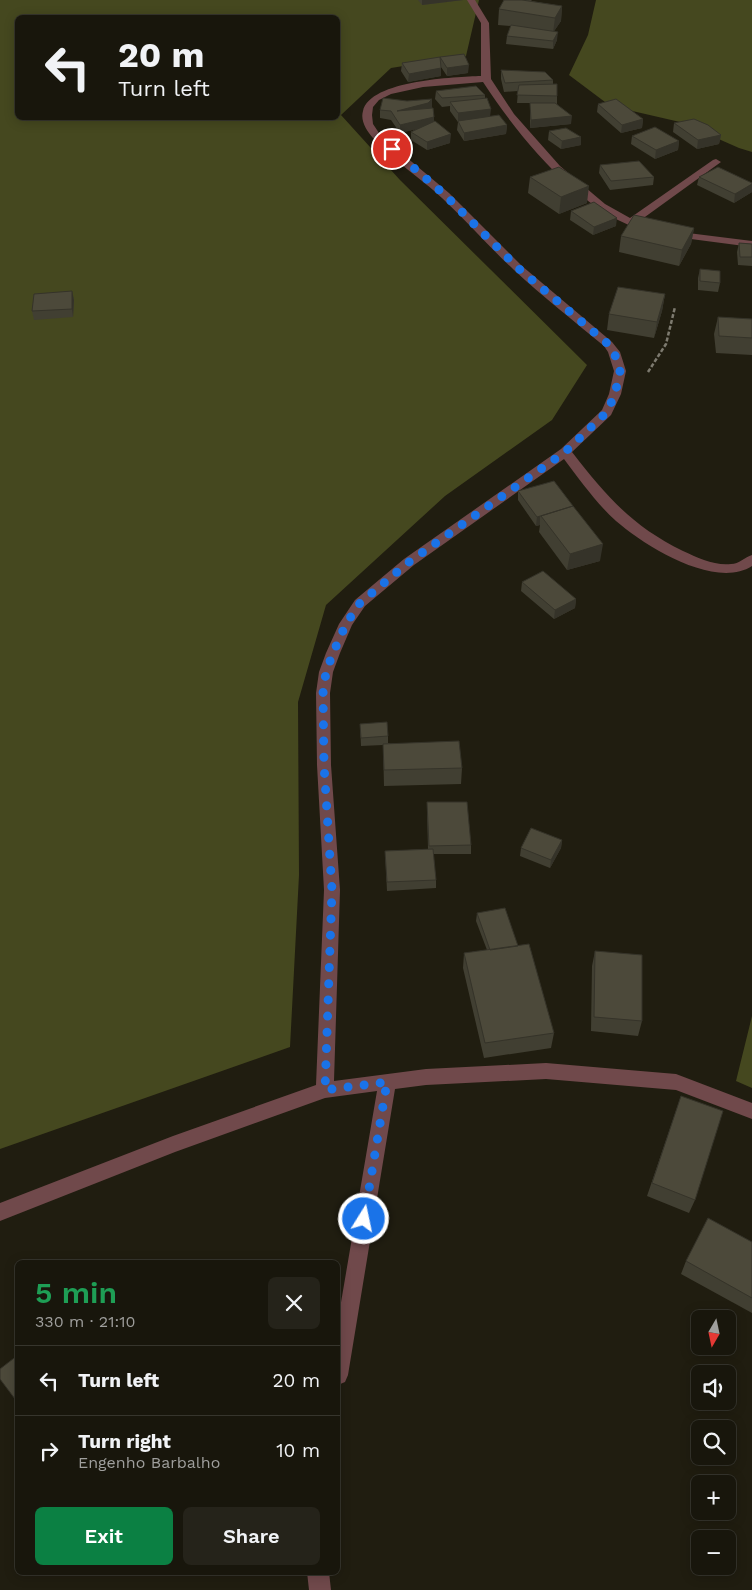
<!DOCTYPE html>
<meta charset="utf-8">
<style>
body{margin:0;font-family:"Work Sans",sans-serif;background:#25231a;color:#f1f3f6;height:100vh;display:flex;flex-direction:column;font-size:19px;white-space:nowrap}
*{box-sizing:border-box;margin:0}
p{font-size:16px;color:#9f9f9d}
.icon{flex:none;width:28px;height:28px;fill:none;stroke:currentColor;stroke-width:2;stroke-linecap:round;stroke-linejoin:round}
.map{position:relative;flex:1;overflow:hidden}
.sheet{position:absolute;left:15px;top:1260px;width:325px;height:315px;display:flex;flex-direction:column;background:#18160c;border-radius:8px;box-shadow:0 2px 12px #0003,0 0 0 1px #36352d}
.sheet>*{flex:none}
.banner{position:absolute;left:15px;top:15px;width:325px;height:105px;border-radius:8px;box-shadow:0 2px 12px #0003,0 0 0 1px #36352d;background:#18160c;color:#f1f3f6;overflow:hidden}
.needle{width:32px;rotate:189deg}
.controls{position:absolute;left:691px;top:1310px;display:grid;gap:10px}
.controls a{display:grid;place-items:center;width:45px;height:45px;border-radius:8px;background:#18160c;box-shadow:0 2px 12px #0003,0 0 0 1px #36352d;font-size:25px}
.pin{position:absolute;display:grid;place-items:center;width:42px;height:42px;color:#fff;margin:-21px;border:2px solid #fff;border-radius:50%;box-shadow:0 1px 5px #0007}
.me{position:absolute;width:55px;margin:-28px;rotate:10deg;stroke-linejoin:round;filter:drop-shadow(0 0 4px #0008)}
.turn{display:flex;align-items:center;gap:18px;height:105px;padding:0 20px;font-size:22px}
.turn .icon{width:65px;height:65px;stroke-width:2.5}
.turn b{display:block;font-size:35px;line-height:42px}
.round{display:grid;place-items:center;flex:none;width:52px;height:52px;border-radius:8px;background:#25231a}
.headline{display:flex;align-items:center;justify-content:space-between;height:85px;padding:0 20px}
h1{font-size:30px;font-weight:600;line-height:38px;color:#1e9e55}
.action{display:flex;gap:10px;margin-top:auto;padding:10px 20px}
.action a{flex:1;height:58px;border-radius:8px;background:#0b8043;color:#fff;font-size:20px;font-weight:600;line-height:58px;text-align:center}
.action a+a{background:#25231a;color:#f1f3f6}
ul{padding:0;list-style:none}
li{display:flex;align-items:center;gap:15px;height:70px;padding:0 20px;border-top:1px solid #36352d}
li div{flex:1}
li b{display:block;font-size:19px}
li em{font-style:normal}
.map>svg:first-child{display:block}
</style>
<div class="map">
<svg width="752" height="1590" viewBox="0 0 752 1590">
<rect width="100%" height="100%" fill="#201d10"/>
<path fill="#45481f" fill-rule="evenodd" d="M0 0H479L466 56 391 68 341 115 400 180 587 365 552 420 445 496 326 605 298 702 299 875 290 1047 0 1149ZM18 18H338V118H18Z
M596 0H752V152L739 148 680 122 615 107 605 102 569 75 588 35Z
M752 1016V1088L736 1081Z"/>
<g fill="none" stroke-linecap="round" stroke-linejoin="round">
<path stroke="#7d7a6f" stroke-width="2.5" stroke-dasharray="4 2" stroke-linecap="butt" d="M648 372 666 344 675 307"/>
<path fill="#70494b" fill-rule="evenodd" d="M467 0H475L489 23 491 79 514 114 560 166 605 204 630 218 713 160 716 159 721 162 638 222 652 228 647 231C582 215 518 136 483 82L423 87 391 94 379 100 373 107 372 115 373 124 381 136 449 193 522 266 612 342 620 352 626 371 621 394 611 415 572 452C607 497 632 526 683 551 698 558 715 566 731 564 739 564 745 557 752 555V566C715 590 645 546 616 521 596 503 580 480 564 459L414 565 365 606 352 625 340 653 333 672 330 693 331 765 340 890 334 1081 426 1069 546 1063 676 1074 752 1103V1119L676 1090 546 1079 426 1085 395 1089 348 1375 345 1382 338 1385V1320L377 1091 325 1098 175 1152 0 1221V1203L173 1136 316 1085 324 890 317 765 316 693 319 672 326 653 339 624 355 600 404 559 561 449 602 410 609 394 614 371 608 352 604 346C574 321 543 297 514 270 489 247 467 221 442 198 422 179 390 158 373 138 367 131 360 121 363 111 370 80 456 77 481 76V23Z
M672 231 752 241V247L668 236 667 234 668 232Z
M307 1572H329L331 1590H309Z"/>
</g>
<path fill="#413f32" d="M418 0H463L422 5Z
M504 0H532L531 1 562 6 561 21 554 31 557 40 553 49 506 44 507 36 511 26 498 25 499 9Z
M464 54 468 73 447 76 441 67V76L408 82 401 71 402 63Z
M501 70 553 80V84L557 96V104L571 124 530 128V103H517L518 91 504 92 501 79Z
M436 91 485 95V99L490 116 507 125 506 134 464 141 457 130 458 122 450 111V106L442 107 435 99Z
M407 101 432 108 434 121 450 143 427 150 411 140V132L416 129 400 133 391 120 380 118V110Z
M598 104 643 119 642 128 621 133 597 112Z
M674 123 721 135 719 144 697 149 673 132Z
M549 131 581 145 561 149 548 140Z
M632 136 679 141 678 150 655 159 631 144Z
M600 165 654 177 653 185 610 190 599 173Z
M530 177 587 203 559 214 528 193Z
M699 177 752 192 734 203 697 185Z
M571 211 616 226 593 235 570 220Z
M694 228 691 244 679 266 619 252 621 236Z
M739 243 752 244V266L738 265 737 252Z
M700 269 720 283 718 292 698 290V278Z
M72 291 74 300 73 317 34 320 32 311Z
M665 294 662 311 654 338 607 330 609 314Z
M718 317 752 319V355L716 353 714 334Z
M518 491 600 561 567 570 539 532 540 525 536 526 518 500Z
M522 582 576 599 575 608 554 619 521 591Z
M360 724 388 736V743L462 768 461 784 384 786 383 745 361 746Z
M427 802 471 845V854H433L436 880V888L387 891 385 851 428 849 427 811Z
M562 840 561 848 550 868 520 856 521 848Z
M477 913 518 946 554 1033 551 1048 484 1058 463 968 464 953 487 950 476 921Z
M595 951 642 1021 638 1036 591 1031 592 966Z
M681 1096 695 1200 689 1213 647 1196Z
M752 1242V1313L681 1274 686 1261Z"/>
<path fill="#353329" d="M422 0H463L422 5Z
M562 6 561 21 553 33 555 18Z
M558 32 557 40 553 49V41Z
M469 65 468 73 447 76V68Z
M441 68V76L408 82 409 74Z
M432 99V108L397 111Z
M491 109 490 117 458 122V113Z
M572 116 571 124 530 128 531 120Z
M434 117V125L400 133V125Z
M643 119 642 128 621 133 622 125Z
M507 125 506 134 464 141V133Z
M451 134 450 143 427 150V142Z
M721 135 719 144 697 149 698 140Z
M581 137V145L561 149 562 141Z
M679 141 678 150 655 159 656 150Z
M752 184V192L734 203 735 194Z
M589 186 587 203 559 214 561 197Z
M617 218 616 226 593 235 594 227Z
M694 228 691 244 679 266 682 250Z
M72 291 74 300 73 317 72 309Z
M665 294 662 311 654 338 657 322Z
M540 516V525L536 526 537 517Z
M603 544 600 561 567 570 570 554Z
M576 599 575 608 554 619 555 610Z
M562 840 561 848 550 868 551 860Z"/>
<path fill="#4c493a" stroke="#353329" d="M504 0H522L562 6 555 18 499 9Z
M511 25 558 32 553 41 507 36Z
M464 54 469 65 447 68 440 57Z
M440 57 441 68 409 74 402 63Z
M501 70 545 72 553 80 505 83Z
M557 84V96L517 95 519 85Z
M476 86 485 95 442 98 436 91Z
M383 98 407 101 432 99 428 103 397 111 433 108 434 117 400 125 391 111 380 110Z
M487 98 491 109 458 113 450 102Z
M616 99 643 119 622 125 598 104Z
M530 103H555L572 116 531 120Z
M499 115 507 125 464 133 458 121Z
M694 119 708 125 721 135 698 140 674 123Z
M435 121 451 134 427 142 411 132Z
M655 127 679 141 656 150 632 136Z
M566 128 581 137 562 141 549 131Z
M639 161 654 177 611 181 600 165Z
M559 167 589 186 561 197 530 177Z
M718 167 752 183V184L735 194 699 177Z
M594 202 617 218 594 227 571 211Z
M634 215 694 228 682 250 621 236Z
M739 243 752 244V257H740Z
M700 269 720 271V283L700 281Z
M618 287 665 294 657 322 609 314Z
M72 291V309L32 311 34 294Z
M718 317 752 319V338L719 336Z
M554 481 573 506 537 517 518 491Z
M573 506 603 544 570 554 541 516Z
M543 571 576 599 555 610 522 582Z
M387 722 388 736 361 738 360 724Z
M459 741 462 768 384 770 383 744Z
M427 802H467L471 845 429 846Z
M531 828 562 840 551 860 521 848Z
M433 849 436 880 387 882 385 851Z
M505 908 518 946 490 950 477 913Z
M529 944 554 1033 485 1043 464 953Z
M595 951 642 955V1021L594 1017Z
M681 1096 723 1111 695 1200 652 1183Z
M708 1218 752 1242V1298L686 1261Z
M18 1355V1403L0 1379V1369Z"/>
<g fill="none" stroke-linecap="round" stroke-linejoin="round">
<path stroke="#1a73e8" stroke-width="9" stroke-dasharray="0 16.2" d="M364 1219 387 1082 325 1090 332 890 324 765 323 693 326 672 333 653 346 624 360 603 409 562 565 452 607 412 615 394 620 371 614 352 608 344 518 268 445 195 392 149"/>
</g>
</svg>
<div class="controls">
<a><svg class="needle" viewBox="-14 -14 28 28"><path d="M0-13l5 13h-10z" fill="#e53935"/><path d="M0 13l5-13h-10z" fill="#9f9f9d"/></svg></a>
<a><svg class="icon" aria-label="sound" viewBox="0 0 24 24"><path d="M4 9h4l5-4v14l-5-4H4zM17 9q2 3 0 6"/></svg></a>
<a><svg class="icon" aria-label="search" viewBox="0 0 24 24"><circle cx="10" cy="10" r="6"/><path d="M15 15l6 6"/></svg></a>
<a>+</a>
<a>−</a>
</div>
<div class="pin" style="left:392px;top:149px;background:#d93025"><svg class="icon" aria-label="arrive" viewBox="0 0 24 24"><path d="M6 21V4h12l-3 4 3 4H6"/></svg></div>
<svg class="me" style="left:364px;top:1219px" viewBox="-20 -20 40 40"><circle r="17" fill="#1a73e8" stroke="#fff" stroke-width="3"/><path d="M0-11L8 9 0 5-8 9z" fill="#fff"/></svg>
<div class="banner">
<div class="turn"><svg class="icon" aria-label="left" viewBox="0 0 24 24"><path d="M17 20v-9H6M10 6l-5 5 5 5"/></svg><div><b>20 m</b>Turn left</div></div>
</div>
<section class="sheet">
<div class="headline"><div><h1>5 min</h1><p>330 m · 21:10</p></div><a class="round"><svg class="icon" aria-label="close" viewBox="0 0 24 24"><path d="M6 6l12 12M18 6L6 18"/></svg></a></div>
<ul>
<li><svg class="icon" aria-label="left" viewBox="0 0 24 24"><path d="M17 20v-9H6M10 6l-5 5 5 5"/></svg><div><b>Turn left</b></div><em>20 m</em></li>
<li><svg class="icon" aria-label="right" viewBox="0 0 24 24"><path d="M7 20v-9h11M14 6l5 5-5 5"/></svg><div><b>Turn right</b><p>Engenho Barbalho</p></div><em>10 m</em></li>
</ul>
<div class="action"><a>Exit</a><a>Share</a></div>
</section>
</div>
